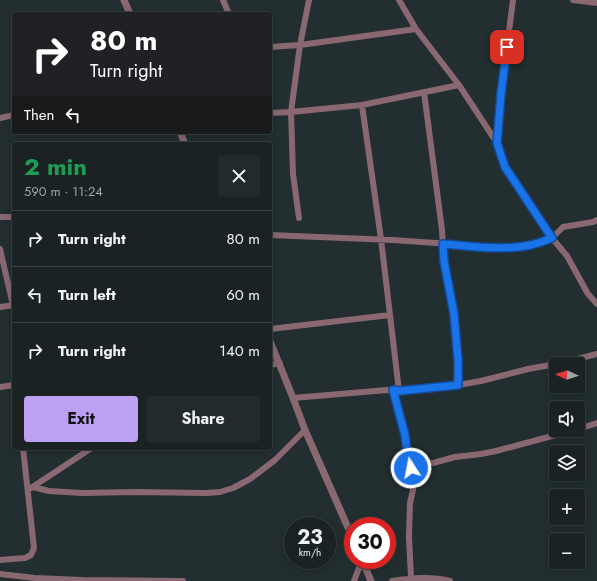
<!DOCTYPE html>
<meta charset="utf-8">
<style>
body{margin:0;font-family:Jost,sans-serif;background:#232a2c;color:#f1f3f6;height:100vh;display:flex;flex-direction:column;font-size:15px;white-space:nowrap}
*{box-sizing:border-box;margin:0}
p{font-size:13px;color:#9fa4a6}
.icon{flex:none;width:22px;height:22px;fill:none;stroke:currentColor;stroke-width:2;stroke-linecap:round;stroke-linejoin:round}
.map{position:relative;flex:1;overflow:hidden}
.side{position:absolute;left:12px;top:142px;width:260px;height:308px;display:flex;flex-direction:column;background:#1a2224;border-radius:4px;box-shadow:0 2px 10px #0003,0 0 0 1px #383f41}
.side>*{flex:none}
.hud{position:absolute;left:12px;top:12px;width:260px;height:122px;border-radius:4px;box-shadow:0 2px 10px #0003,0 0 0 1px #383f41;background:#202124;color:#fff;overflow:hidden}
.needle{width:26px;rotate:273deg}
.fabs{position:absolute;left:549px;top:357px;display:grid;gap:8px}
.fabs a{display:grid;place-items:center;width:36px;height:36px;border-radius:4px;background:#1a2224;box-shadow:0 2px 10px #0003,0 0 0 1px #383f41;font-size:20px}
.speed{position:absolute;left:284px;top:517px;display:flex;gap:8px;font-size:20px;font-weight:700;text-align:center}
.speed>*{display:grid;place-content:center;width:52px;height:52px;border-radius:50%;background:#1a2224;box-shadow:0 2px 10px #0003,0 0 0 1px #383f41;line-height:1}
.speed small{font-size:10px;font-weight:400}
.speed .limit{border:6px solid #d22;background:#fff;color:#111}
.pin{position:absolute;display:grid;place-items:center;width:34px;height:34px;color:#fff;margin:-17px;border-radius:8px;box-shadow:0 2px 6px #0006}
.me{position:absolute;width:44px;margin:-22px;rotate:349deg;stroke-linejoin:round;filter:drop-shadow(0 0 3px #0008)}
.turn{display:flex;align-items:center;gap:14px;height:84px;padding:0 12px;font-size:18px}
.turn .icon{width:52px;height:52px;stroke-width:2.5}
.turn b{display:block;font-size:28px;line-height:34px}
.then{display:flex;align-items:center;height:38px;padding:0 12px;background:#0003;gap:8px;font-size:15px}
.round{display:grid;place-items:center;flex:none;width:42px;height:42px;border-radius:4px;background:#232a2c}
.headline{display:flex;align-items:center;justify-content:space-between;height:68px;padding:0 12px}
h1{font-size:24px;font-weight:700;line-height:30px;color:#1e9e55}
.action{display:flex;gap:8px;margin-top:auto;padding:8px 12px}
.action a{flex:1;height:46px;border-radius:4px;background:#bca0f2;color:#111;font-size:16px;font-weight:700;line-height:46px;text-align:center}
.action a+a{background:#232a2c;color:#f1f3f6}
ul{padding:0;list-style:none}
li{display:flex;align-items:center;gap:12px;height:56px;padding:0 12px;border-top:1px solid #383f41}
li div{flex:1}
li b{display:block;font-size:15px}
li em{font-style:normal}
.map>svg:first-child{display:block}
</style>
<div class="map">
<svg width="597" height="581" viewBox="0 0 597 581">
<rect width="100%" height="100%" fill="#222e30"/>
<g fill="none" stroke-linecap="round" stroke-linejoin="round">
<path stroke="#8a6871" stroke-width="6" d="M223 0 229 14
M399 0 416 29 459 85 497 143 505 167 552 238 567 256 588 294 597 304
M573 0 597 3
M270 47 300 45 416 29
M424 92 442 230 444 261 453 305 457 360 458 385
M362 105 381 239 399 391
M270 113 291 112 362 105 459 85
M0 118 14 115
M497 143 501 94 513 0
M0 217H14
M299 218 293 174 291 112 300 45 309 0
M270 235 392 240 495 247H514L531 245 552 238 563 227 593 222 597 220
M0 249 13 305
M0 307 14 305
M270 329 390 315
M558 364 597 354
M270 365 280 363
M0 387 14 385
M393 390 405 435 407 451 410 457 413 490 410 503 409 537 411 578
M293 398 387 390 399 391 458 385 481 381 528 369 556 364
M578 429 597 423
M410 457 416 462 433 463 455 457 481 454 496 451 574 430
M33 487 49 491 82 493 136 492 206 493 220 492 233 488 250 479 275 460 305 430
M31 488 87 451 92 448
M0 560 25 558 31 555 34 548 23 448
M0 574 35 578 82 580 183 581
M354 581 362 560
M392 581C412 578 431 576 450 581"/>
<path stroke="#8a6871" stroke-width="7" d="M124 0 130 14
M180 132 185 144
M270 341 293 398 305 430 353 539
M362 560 371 581"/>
</g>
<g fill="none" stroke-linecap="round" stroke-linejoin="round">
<defs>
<path id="route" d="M411 468 410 457 407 451 405 435 393 390 399 391 458 385V360L454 314 444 261 443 244C471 246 502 251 531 245 538 243 545 241 552 238L505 167 497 143 501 94 507 47"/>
</defs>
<use href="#route" stroke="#114b97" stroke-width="10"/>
<use href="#route" stroke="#1a73e8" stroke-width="7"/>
</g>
</svg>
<div class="fabs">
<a><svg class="needle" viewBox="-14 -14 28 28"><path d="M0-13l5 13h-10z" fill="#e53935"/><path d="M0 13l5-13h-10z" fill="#9fa4a6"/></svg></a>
<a><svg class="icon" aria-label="sound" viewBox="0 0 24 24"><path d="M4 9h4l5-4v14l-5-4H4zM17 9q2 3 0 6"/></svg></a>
<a><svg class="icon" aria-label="layers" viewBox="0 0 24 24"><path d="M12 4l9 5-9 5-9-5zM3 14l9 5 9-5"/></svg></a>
<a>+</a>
<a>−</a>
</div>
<div class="speed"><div>23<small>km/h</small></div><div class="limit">30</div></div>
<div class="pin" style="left:507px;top:47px;background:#d93025"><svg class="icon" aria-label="arrive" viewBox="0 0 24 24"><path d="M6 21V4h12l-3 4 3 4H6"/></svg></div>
<svg class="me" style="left:411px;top:468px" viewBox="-20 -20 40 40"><circle r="17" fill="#1a73e8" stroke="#fff" stroke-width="3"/><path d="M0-11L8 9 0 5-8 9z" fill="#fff"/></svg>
<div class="hud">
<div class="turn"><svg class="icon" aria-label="right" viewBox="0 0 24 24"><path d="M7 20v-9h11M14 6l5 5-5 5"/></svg><div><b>80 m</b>Turn right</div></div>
<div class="then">Then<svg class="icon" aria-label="left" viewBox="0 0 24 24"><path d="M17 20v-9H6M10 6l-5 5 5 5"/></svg></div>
</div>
<section class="side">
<div class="headline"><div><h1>2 min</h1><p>590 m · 11:24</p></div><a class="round"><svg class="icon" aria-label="close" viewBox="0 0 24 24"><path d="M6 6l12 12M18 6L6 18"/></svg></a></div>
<ul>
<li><svg class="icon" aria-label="right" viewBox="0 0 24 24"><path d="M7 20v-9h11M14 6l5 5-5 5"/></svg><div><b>Turn right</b></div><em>80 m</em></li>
<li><svg class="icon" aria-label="left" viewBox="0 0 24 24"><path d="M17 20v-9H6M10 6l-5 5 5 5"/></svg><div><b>Turn left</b></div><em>60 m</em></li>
<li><svg class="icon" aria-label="right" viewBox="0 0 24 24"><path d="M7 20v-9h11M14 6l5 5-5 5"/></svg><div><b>Turn right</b></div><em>140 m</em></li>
</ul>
<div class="action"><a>Exit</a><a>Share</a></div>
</section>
</div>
